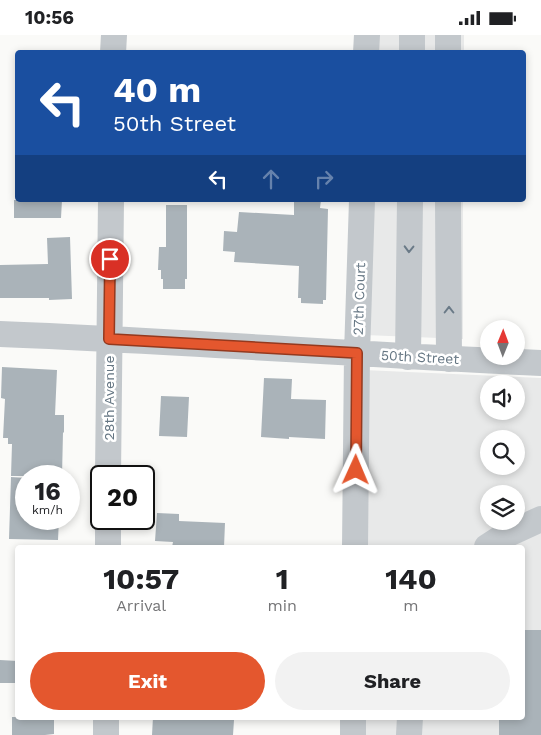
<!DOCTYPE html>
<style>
body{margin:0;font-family:"Work Sans",sans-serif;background:#f2f2f2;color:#202124;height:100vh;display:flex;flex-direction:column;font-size:19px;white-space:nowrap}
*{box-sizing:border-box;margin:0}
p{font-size:16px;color:#757577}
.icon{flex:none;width:28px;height:28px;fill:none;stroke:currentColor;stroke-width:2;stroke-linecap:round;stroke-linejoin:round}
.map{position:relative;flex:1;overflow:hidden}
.sheet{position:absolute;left:15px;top:510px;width:510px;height:175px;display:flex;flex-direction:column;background:#fff;border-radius:5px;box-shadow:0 2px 8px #0003}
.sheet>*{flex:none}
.hud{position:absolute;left:15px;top:15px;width:511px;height:152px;border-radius:5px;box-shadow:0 2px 8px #0003;background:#1a4fa0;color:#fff;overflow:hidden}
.needle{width:32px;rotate:1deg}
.tools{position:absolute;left:480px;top:285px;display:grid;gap:10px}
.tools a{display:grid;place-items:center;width:45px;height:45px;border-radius:50%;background:#fff;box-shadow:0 2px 8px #0003;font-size:25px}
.speed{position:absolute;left:15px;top:430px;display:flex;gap:10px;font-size:25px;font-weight:700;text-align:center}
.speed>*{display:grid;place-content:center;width:65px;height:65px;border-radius:50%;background:#fff;box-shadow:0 2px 8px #0003;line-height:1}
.speed small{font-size:12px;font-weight:400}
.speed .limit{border:2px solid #111;border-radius:8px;background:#fff;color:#111}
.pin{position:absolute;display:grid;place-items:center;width:42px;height:42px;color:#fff;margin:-21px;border:2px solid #fff;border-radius:50%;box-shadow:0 1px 5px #0007}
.me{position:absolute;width:55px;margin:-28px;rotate:1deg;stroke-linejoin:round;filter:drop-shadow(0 0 4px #0008)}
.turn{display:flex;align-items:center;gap:18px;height:105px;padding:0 15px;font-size:22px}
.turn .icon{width:65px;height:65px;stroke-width:2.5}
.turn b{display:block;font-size:35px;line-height:42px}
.lanes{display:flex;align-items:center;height:48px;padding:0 15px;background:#0003;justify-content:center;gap:25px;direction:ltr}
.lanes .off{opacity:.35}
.eta{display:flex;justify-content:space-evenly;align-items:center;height:85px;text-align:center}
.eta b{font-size:30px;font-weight:700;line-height:35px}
.button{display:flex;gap:10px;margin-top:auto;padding:10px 15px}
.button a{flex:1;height:58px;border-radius:30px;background:#e4572e;color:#fff;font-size:20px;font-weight:700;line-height:58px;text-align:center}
.button a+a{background:#f2f2f2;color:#202124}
.status{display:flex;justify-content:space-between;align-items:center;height:35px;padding:0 25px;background:#fff;direction:ltr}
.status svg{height:14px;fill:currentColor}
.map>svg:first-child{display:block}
</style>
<div class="status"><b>10:56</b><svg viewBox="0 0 49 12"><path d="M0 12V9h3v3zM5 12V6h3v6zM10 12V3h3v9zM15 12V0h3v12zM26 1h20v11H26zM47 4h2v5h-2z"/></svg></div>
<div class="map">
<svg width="541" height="700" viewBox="0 0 541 700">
<rect width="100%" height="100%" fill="#fafaf8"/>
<path fill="#e8e9e9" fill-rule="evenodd" d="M371 0H464V17L370 18Z
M367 165H463V304L365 300Z
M363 335 541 343V700H358V683L522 682V512H360ZM489 349H516V376H489ZM489 404H516V431H489ZM489 459H516V486H489Z"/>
<path fill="#aab3b9" d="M14 165H62L61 183H14Z
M294 165H321L320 173 328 174 326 265H323V269L301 268V263H298L299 231 234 227 235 217 223 216 224 196 237 197 239 177 294 180Z
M166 170H187V244H185V254H163V244H161V235H158L159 212H166Z
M70 202 72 264 49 265V263H0V230L48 229 47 203Z
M2 332 57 335 55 380H64V398L63 397 62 441H11L12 409H8V403H3L5 364 1 363Z
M264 343 292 344 291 364 326 365 325 404 289 402V404L261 402Z
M161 361 189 362 187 402 159 401Z
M11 442 26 443V484H59L58 505 9 504Z
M157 478 179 479V486L225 488 224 512H172L173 507 155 506Z
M522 595H541V700H499V682H522Z
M0 625 18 626V648H0Z
M12 682H54V699L45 700H12Z
M153 682 234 685 233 700H152Z"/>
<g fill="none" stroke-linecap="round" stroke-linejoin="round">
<path stroke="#c3c8cc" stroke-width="26" d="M448 0V18
M113 18 114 0
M366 18 367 0
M412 18V0
M448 165 449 324
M0 299C180 306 361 320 541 328
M408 322 410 165
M108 441 111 165
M108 512V484
M355 512 357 319 362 165
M487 512 504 501 541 484
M106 700V682
M353 700V682
M409 700 410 682"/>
</g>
<defs><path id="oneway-chevron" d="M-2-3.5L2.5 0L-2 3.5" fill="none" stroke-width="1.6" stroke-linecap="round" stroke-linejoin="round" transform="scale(1.25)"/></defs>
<g stroke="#6a7a87">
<use href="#oneway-chevron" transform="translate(409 214) rotate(91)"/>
<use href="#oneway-chevron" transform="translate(449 275) rotate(-90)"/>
</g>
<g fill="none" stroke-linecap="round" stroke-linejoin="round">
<defs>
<path id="route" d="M110 224 109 304 357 318 356 435"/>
</defs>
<use href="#route" stroke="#94391e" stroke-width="12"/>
<use href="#route" stroke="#e4572e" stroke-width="9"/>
</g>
<g text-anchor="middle" stroke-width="5" stroke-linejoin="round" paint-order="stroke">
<g font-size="14" fill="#657683" stroke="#fff">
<text transform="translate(359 264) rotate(-88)" y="5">27th Court</text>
<text transform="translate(420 322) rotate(3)" y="5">50th Street</text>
<text transform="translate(109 363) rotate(-90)" y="5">28th Avenue</text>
</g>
</g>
</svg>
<div class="tools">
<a><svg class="needle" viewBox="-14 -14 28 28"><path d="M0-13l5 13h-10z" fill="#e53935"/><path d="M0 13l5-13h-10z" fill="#757577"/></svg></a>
<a><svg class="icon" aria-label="sound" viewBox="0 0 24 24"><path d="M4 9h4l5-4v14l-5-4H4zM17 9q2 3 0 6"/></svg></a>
<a><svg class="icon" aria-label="search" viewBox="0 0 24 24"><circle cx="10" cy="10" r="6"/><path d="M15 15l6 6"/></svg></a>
<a><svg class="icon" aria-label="layers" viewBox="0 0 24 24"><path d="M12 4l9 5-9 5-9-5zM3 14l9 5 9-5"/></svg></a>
</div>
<div class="speed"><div>16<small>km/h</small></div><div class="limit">20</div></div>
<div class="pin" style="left:110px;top:224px;background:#d93025"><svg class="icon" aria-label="arrive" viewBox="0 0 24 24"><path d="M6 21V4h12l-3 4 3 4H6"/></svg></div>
<svg class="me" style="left:356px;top:435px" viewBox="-20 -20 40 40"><path d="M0-17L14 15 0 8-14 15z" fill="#e4572e" stroke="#fff" stroke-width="4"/></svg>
<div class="hud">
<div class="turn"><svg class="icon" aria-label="left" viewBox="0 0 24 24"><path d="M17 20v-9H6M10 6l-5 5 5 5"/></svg><div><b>40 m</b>50th Street</div></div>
<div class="lanes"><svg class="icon" aria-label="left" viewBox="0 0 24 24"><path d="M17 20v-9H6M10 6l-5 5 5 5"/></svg><svg class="icon off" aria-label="ahead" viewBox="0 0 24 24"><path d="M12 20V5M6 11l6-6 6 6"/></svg><svg class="icon off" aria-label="right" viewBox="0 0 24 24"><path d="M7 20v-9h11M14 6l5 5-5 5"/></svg></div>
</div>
<section class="sheet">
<div class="eta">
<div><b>10:57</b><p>Arrival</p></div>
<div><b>1</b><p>min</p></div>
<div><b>140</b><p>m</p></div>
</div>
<div class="button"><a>Exit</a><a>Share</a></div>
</section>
</div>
